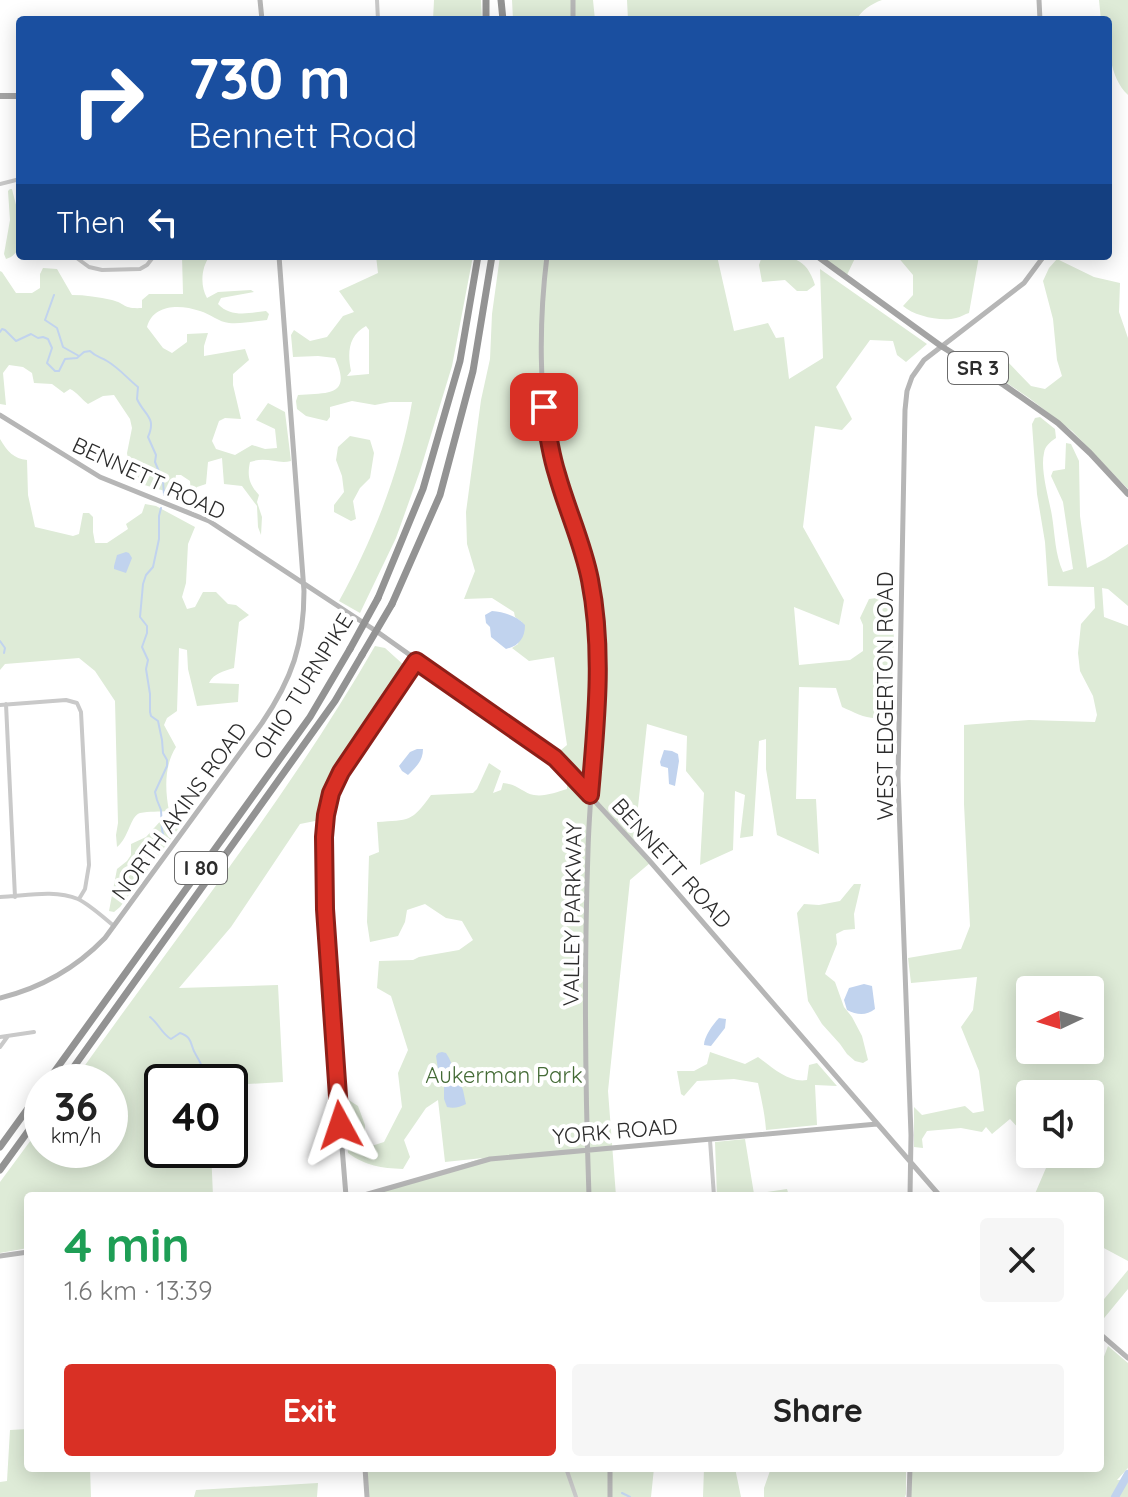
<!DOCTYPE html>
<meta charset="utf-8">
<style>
body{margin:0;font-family:Quicksand,sans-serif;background:#f6f6f6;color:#222;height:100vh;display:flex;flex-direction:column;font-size:30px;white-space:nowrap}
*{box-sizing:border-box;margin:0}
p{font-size:26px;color:#767676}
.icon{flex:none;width:44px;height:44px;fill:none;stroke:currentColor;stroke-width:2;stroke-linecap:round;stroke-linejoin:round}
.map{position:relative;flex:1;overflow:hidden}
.drawer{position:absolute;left:24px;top:1192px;width:1080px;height:280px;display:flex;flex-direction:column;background:#fff;border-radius:8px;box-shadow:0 4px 20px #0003}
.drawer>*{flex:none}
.guide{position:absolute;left:16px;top:16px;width:1096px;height:244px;border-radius:8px;box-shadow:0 4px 20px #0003;background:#1a4fa0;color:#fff;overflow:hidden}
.needle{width:52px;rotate:266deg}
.buttons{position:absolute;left:1016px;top:976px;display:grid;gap:16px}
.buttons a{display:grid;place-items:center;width:88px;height:88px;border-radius:8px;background:#fff;box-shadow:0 4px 20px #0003;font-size:40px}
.speed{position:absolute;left:24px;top:1064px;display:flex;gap:16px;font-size:40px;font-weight:700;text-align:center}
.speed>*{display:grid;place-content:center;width:104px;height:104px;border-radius:50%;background:#fff;box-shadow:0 4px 20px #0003;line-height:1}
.speed small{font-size:20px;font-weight:400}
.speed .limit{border:4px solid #111;border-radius:12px;background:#fff;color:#111}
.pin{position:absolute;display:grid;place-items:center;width:68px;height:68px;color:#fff;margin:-34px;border-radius:16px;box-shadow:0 4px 12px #0006}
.me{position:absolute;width:88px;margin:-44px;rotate:355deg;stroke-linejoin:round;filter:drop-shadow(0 0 6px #0008)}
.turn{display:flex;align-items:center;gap:28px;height:168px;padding:0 40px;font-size:36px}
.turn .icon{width:104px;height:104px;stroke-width:2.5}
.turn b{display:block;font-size:56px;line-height:68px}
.then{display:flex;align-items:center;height:76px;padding:0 40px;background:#0003;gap:16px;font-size:30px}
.round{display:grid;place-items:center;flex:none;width:84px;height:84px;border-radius:8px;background:#f6f6f6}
.overview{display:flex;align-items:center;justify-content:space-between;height:136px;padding:0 40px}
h1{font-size:48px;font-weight:700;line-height:60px;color:#1e9e55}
.primary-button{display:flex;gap:16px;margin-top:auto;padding:16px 40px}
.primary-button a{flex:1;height:92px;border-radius:8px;background:#d93025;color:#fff;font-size:32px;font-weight:700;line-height:92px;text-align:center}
.primary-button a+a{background:#f6f6f6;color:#222}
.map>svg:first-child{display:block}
</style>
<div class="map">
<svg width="1128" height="1497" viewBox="0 0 1128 1497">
<rect width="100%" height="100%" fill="#fff"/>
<path fill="#deebd7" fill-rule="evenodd" d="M434 0H481L482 20H433Z
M512 0H593L595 20H513Z
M627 0H882C871 4 862 10 856 20H628Z
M1099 0H1128V95C1109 77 1108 45 1108 20H1101Z
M10 189H12C16 208 33 251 6 259L4 254 10 220 8 191Z
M182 256H210C201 267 200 286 207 298L218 292 251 290 254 292 221 298 218 304C231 318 249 313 266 311L269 314 267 320C255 321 242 324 229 323 219 322 210 314 200 311 180 304 153 304 147 327L163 348 172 353 187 342V334L208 333 204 346V356L245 349 249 360 233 374V385L241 419 225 418 219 421 212 441 216 449 235 455 252 445 265 449 277 448 275 429 256 420 268 403 285 412 291 461C278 465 267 456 250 462 247 476 249 484 259 495L257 502 262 517 261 535 258 527 257 506 242 486 224 484 222 458 208 462 206 484 197 487 195 496 191 493 190 481 181 475H176L173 492H168L131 481 127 453 132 428 130 419 114 395 103 396 88 404C81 399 77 392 70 389L64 393 52 384 34 383 32 373 23 367 9 365 3 373 6 405 0 404V271L2 272 16 293H32L40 288V274L43 268 57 269 72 295C85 295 99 297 112 300 127 304 122 309 142 308V300L149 294H183Z
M376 256H473L452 366 420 471 396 538 360 613 339 601C372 542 401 469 412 402H390L375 405 352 401 330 407V417L327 421 306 416 297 409 296 401 298 395C329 393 352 396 335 358L318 356 293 357 291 335 294 330 310 341 327 337 343 316 354 312 339 291 378 273ZM366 326 369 330V374L347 376 351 371C347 352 349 335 366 326Z
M500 256H717L734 331 768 323 776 338 784 337 789 379 823 358 820 269 927 344 906 362 897 355 893 341 870 340 836 387 852 419 842 430 815 426 803 527 844 600 839 625 794 607 799 665 850 660 863 651V625L860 618 869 599 890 596C898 631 891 679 889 715 872 723 858 714 842 707L836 688 799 687 796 799H816L819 854 777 835 766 769V739L759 741 753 836 740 838 745 795 735 791 733 850 700 865 704 793 686 771 687 736 647 724 634 844 650 863 630 880 608 1091 616 1196H362L483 1158 445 1162 438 1100 426 1108 404 1140 410 1157 403 1169C381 1168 366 1166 348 1153L344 1097 358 1106 365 1125V1148L384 1142 402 1107 398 1073 408 1050 391 996 377 988 379 961 413 960 419 957 459 950 473 940 462 921 446 918 425 904 407 910 405 922 398 936 370 942 367 922 369 856 379 852 377 822C409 820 412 822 431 795L473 793 477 789 489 763 501 771 493 793 501 790 503 783C518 784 523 793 534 795 544 797 557 792 567 789V768L555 755 567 745 554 657 529 661 512 648 518 644 522 622 515 617 514 612 492 598 464 599 475 571 467 544 466 512 481 400 490 359 492 314Z
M762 256C788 256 806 255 815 285L807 291H797L785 280 762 282 759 265Z
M821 256H856L847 275Z
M897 256H979L969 313C965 314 961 317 956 318 942 322 914 316 903 306L913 295V275Z
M1057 259 1094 277 1120 283 1119 312 1128 338V489L1072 431 1029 398 974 361 980 355 1006 360 1031 386 1045 389 1062 376 1057 360 1053 319 1043 281 1049 268Z
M1040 417 1055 429 1056 438C1050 442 1045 446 1044 453 1040 470 1049 498 1052 516 1055 535 1055 554 1063 572L1073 569 1063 502 1051 476 1053 471 1065 469 1066 443 1071 444 1079 461 1080 516 1087 568 1105 559 1128 544V606L1108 589 1102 588 1104 617 1128 626V1261L1100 1246V1196H1034L1049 1161 1042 1154H1090V1094H1030V1141L1010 1119 992 1134 986 1127 982 1132 961 1128 927 1131 922 1139 923 1148 914 1147V1107L922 1115 965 1106 973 1113 984 1111 979 1071 961 1027 973 1010 977 977 911 983 908 958 961 949 970 926 964 804V725L1029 720 1095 722 1097 715 1093 696 1080 671 1078 653 1081 624 1095 608 1094 587 1048 586 1045 542 1037 494 1032 424 1035 418ZM1030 990H1090V1050H1030Z
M350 436 370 440 374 453 370 478 360 488 353 501 356 519 351 521 334 512V505L344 492 342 476 336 460 338 447Z
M0 439C7 451 14 459 27 460L28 495 35 527 73 536 79 534 83 513H89L93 517V532L95 543H107L128 529 126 524 142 513 145 504 156 506 195 527 188 544 186 583 182 597 187 609 195 607 203 592H216L228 604 236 605 249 615 239 622 234 668C224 671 214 673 209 683L239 684 238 702 197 706 188 669 187 650 179 648 177 711 167 718 164 725 176 747C164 766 165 790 169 811 159 812 149 811 140 813 130 816 129 838 117 847L116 835 118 823 115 701 95 671 79 658 5 664 0 670Z
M375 646 385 648 406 667 372 713 346 758 327 795 322 823 315 821 300 824 231 927 179 988 278 985 283 1082 230 1085V1082H162V1150H211L213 1196H28V1248L0 1253V1182L42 1125V1150H110V1082H73C175 938 287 799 375 646Z
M175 816 184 821 120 907 114 912 109 911 117 869 127 861 131 855V844L146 837 164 817Z
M854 884H861L854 914 855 929 844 930 836 934 837 944 825 974 835 982 844 1007 852 1017 862 1036 868 1060 863 1063 855 1061 847 1054 840 1044 822 1024 808 1001 797 913 804 904 819 905 840 901Z
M710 1052 745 1064 758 1057C773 1068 789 1083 807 1080L809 1065 817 1063 837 1086 815 1085 817 1125 766 1130C765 1114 761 1098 758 1083L734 1079 697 1081 684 1096 681 1094 677 1071H694L707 1064Z
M745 1139 754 1194 787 1189 789 1196H717L715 1142Z
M1128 1270V1289L1100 1323V1304Z
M1108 1346 1128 1363V1468L1117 1480H1128V1497H910V1470H959L960 1468H1100V1367Z
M28 1429V1468H90L91 1497H0V1482L7 1481 10 1430Z
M365 1468H654L651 1497H367Z
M704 1468H735L741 1497H703Z
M771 1468H906V1494L905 1497H764V1488Z
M318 1483 317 1497H194L196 1490Z"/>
<path fill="#c1d3ee" d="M126 552 129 553 132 558 126 573 114 569V566L117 555Z
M492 611C504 612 517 616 525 625 525 638 519 646 506 649L491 637 490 627 486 623 485 615Z
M417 749H423C423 761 416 767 408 775L402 771 399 766 410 752Z
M664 750 672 751 678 754 679 761 675 786 669 784 668 768 661 766 660 762Z
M864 984 872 986 875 1009C866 1016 857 1015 847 1010L844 1000 849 988Z
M719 1018 726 1019 725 1028 711 1046 704 1045C704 1037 713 1024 719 1018Z
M442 1052 446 1053 449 1058 463 1090 466 1104C460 1107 454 1109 447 1107L444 1099V1072L438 1069 436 1056 438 1053Z"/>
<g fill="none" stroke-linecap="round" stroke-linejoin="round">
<path stroke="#c1d3ee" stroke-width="2" d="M54 295 45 320 57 328 63 347 79 356
M0 332 2 329 5 330 16 341 31 334 38 338 43 337 48 339 52 348 47 363 55 371H59L65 359 77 358 84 352 90 351C96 357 101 357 107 361 119 368 128 379 138 387L137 399C144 415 157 417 148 437L156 455 155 462 163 481 164 495
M161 508 159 516V539L153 567 146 575 143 584 140 617 147 626V633L142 647 148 660 146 669 150 694V712L151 716 158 721 162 740 163 753 167 760V766L155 792 157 800 161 810 162 830 165 842
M0 641 5 648 4 653
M150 1017C159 1024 162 1034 171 1039L180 1033C194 1038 189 1044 196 1055 203 1067 203 1067 204 1082
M622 1493 630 1497"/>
<path stroke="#c1d3ee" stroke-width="8" d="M1115 1497 1128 1474"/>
<path stroke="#c9c9c9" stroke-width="4" d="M377 0 378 20
M20 145 18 158 20 173
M0 184 20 179
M74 256 89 267 102 270 140 269 147 265 154 256
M6 704 15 897
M0 705 66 700 77 703 81 712 89 865 85 889 79 899
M0 897C25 896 54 889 78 899 90 905 103 917 114 926
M0 1037 34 1032
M0 1047 8 1036
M710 1140 714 1196
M566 1468 576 1497"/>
<path stroke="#b6b6b6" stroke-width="5" d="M260 0 262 20
M573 0V20
M1039 0 1040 20
M547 256C539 320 538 399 553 461 563 501 580 538 589 577 594 597 595 618 597 638 601 708 590 779 588 850 584 965 585 1081 589 1196
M0 415 100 477 209 521 379 633 555 758 648 859 940 1196
M0 998C41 988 76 968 105 938L262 723C292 679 304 644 304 591L279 256
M346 1196 333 1036 325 909 324 839 326 815 331 793 341 772 416 661
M361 1196 490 1159 877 1124
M910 1196 911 1135 898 778 905 410 907 391 912 377 924 360 1024 283 1044 256
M0 1256 28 1252
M1100 1334 1128 1358
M365 1468 367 1497
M610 1468V1497
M909 1497 910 1468"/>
<path stroke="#a4a4a4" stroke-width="6" d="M0 96H20
M817 256 941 346 1004 385 1058 423 1090 453 1128 494"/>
<path stroke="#939393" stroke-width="7" d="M486 0V20
M501 0 503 20
M378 598 423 489 460 361 478 256
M392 604 440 495 473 371 492 256
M47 1082 310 717 350 649
M63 1082 335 701 362 655
M0 1147 42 1089
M0 1170 42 1112"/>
<path stroke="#939393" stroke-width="7" d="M350 649 378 598
M362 655 392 604"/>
</g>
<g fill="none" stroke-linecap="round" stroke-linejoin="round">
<defs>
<path id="route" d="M340 1125 325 909 324 837 326 815 331 793 341 772 416 661 555 758 590 795C596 724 604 651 590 580 583 544 567 510 557 474 550 452 547 430 544 407"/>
</defs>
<use href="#route" stroke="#8d1f18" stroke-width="20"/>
<use href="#route" stroke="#d93025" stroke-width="14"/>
</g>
<g text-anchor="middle" stroke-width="8" stroke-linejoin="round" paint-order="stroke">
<g fill="#fff" stroke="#6b6b6b" stroke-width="2">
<rect x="948" y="352" width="60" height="32" rx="6"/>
<rect x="175" y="852" width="52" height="32" rx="6"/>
</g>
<g font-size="20" font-weight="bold" fill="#2c2c2c">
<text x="978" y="375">SR 3</text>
<text x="201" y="875">I 80</text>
</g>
<g font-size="22" fill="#2c2c2c" stroke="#fff">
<text transform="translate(149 478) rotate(25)" y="8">BENNETT ROAD</text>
<text transform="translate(303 686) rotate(-58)" y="8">OHIO TURNPIKE</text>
<text transform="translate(885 696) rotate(-90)" y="8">WEST EDGERTON ROAD</text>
<text transform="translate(179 811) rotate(-54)" y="8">NORTH AKINS ROAD</text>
<text transform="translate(672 863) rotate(48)" y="8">BENNETT ROAD</text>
<text transform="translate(572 914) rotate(-89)" y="8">VALLEY PARKWAY</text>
<text transform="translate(615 1131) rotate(-5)" y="8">YORK ROAD</text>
</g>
<g font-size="22" fill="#446b36" stroke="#fff">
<text x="504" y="1083">Aukerman Park</text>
</g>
</g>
</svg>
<div class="buttons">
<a><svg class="needle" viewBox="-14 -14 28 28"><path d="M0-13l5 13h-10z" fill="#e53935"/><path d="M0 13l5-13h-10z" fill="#767676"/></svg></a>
<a><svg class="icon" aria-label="sound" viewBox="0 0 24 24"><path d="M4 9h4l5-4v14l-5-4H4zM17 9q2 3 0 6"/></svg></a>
</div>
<div class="speed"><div>36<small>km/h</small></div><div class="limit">40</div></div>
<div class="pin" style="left:544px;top:407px;background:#d93025"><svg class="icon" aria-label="arrive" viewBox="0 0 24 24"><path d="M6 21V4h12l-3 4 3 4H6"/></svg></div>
<svg class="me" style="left:340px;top:1125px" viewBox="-20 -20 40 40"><path d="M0-17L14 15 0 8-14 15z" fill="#d93025" stroke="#fff" stroke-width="4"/></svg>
<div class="guide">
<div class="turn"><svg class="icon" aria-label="right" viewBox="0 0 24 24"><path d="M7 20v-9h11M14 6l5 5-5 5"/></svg><div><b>730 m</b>Bennett Road</div></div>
<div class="then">Then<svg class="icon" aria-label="left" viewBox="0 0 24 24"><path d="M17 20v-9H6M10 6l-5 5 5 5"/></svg></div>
</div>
<section class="drawer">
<div class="overview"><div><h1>4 min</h1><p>1.6 km · 13:39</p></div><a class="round"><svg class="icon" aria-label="close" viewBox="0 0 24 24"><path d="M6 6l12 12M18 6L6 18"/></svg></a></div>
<div class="primary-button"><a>Exit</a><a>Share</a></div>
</section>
</div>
